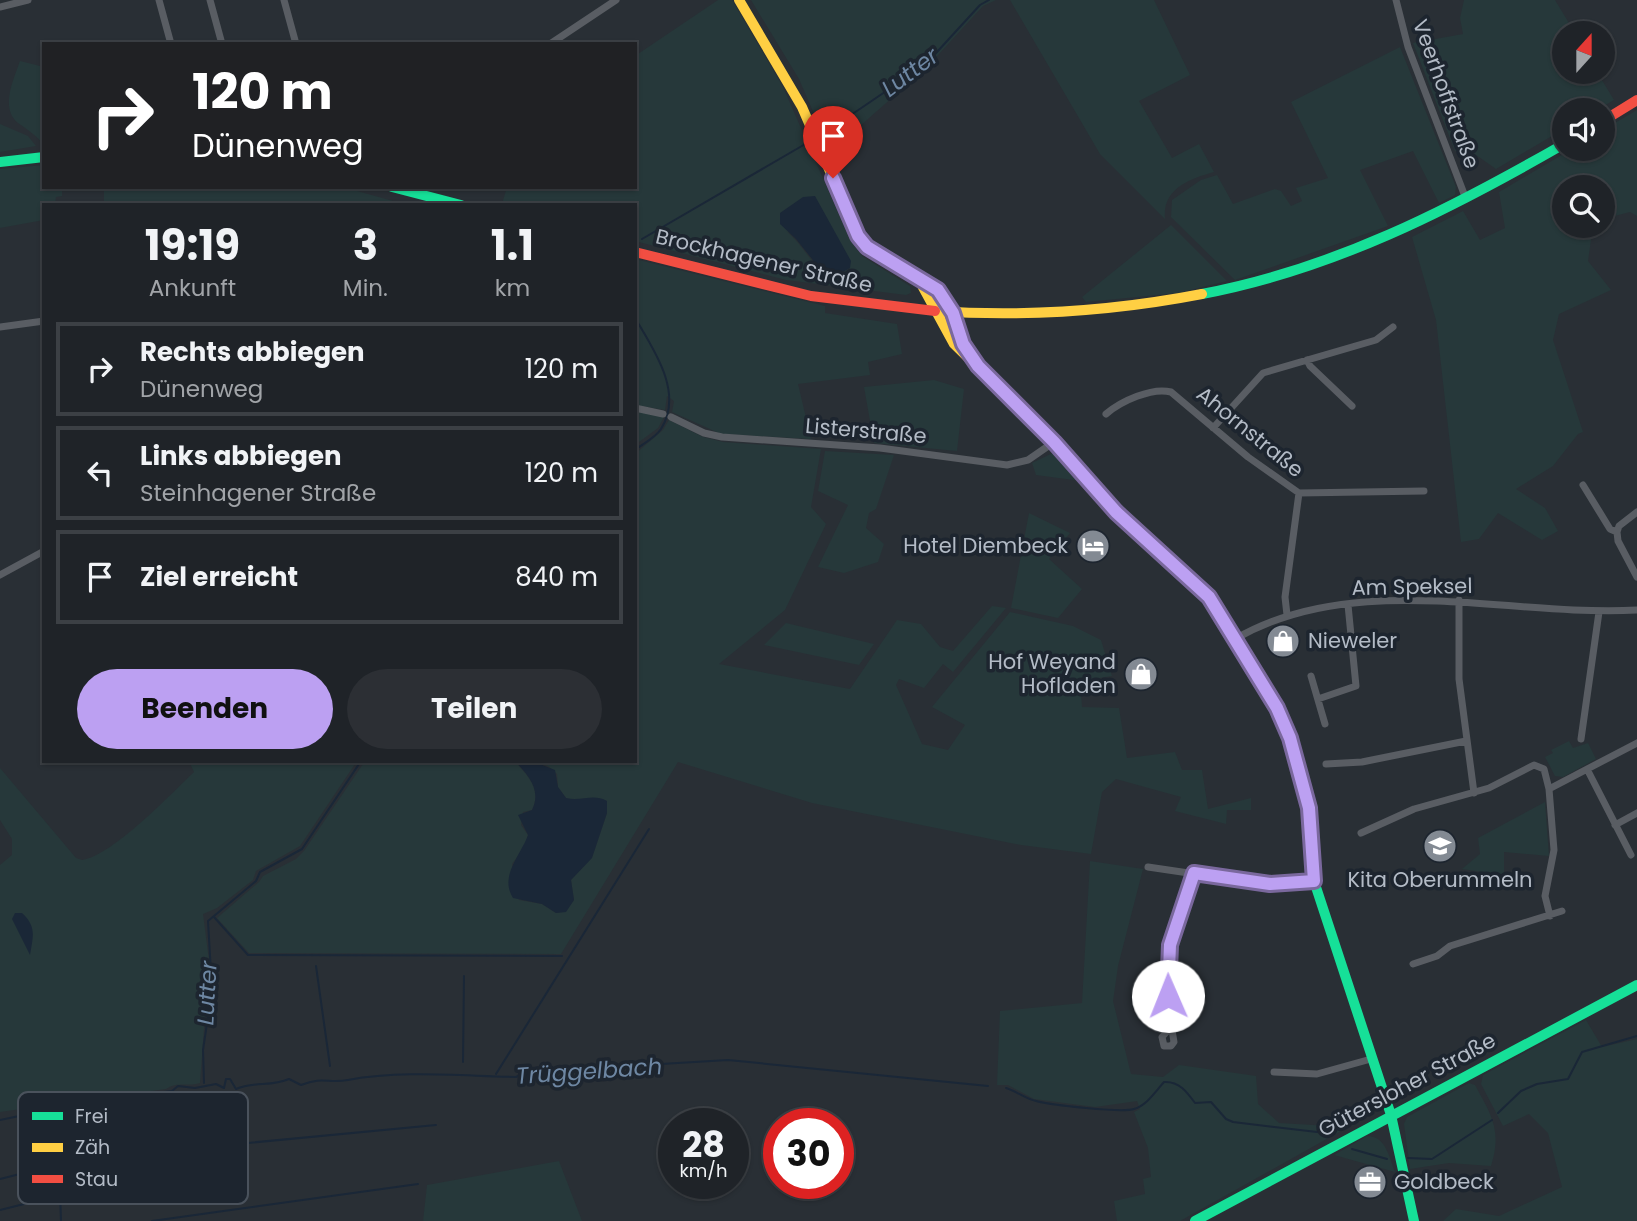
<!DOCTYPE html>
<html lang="de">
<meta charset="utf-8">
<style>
body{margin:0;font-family:Poppins,sans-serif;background:#2c2f34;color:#f1f3f6;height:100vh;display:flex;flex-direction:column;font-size:26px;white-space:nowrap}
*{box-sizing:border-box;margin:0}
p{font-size:23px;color:#a1a4a8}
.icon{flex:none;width:38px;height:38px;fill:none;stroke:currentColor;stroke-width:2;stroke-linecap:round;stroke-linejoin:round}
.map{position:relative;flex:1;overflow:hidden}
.drawer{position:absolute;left:42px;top:203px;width:595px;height:560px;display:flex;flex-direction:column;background:#1f2328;border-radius:0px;box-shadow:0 2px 5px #0004,0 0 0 2px #3c4045}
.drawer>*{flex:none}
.guide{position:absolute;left:42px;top:42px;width:595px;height:147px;border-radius:0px;box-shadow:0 2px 5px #0004,0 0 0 2px #3c4045;background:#202124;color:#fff;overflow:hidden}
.needle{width:46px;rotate:21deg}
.fabs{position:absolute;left:1552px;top:21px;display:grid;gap:14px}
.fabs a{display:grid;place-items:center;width:63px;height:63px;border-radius:50%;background:#1f2328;box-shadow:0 2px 5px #0004,0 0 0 2px #3c4045;font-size:35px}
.speed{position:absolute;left:658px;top:1108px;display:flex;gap:14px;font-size:35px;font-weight:700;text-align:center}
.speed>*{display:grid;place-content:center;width:91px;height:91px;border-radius:50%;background:#1f2328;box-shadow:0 2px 5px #0004,0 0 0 2px #3c4045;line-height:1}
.speed small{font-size:18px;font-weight:400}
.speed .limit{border:10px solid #d22;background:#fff;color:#111}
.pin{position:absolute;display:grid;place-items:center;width:60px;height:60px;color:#fff;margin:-72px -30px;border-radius:50% 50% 50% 0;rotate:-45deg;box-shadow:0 0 7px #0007}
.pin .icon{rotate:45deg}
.me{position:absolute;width:77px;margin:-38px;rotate:359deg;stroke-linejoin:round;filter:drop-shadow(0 0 5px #0008)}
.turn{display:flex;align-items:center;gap:24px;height:147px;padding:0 35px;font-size:32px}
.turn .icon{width:91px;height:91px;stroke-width:2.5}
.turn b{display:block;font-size:49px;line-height:60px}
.eta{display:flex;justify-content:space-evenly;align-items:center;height:119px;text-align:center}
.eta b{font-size:42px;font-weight:700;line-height:49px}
.action{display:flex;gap:14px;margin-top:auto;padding:14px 35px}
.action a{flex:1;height:80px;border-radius:42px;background:#bca0f2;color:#111;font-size:28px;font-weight:700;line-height:80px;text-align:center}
.action a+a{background:#2c2f34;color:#f1f3f6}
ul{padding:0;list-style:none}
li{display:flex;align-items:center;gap:21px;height:94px;margin:0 14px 10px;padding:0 21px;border:4px solid #3c4045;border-radius:0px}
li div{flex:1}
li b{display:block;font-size:26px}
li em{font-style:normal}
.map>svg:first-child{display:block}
</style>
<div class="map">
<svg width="1637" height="1221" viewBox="0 0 1637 1221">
<rect width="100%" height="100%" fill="#292f35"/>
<path fill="#26383a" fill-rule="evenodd" d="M718 0H732L783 87 850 240 862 256 910 286 911 293 906 295 786 280 635 241V205L502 204 507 187H635V56ZM786 231 850 268C816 286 810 249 786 231Z
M751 0H996L983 6 928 66 860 126 855 118 824 137 799 79Z
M1010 0H1154L1190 75 1139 101 1172 158 1199 144 1214 172C1189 179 1162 189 1165 219L1100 154Z
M1464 0H1555L1575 33H1564V72H1597L1614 100 1597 110H1564V129L1496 169 1469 150 1455 151 1413 43 1463 34 1460 18Z
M1400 47 1456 187 1455 195 1439 203 1413 151 1360 170 1388 226 1235 280 1171 217 1172 200 1201 180 1217 175 1233 204 1275 189 1281 191 1291 206 1302 201 1296 188 1328 178 1291 102Z
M20 61 44 67V145C36 135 28 130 18 123 0 108 13 81 20 61Z
M1637 110V216L1630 212 1603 219V187H1564V226H1593L1588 261 1611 290 1559 314 1553 340 1583 432 1578 434 1553 466 1516 489 1545 508 1558 531 1542 540 1498 513 1479 539 1461 542 1436 320 1412 237 1463 211 1480 240 1505 228 1499 192 1572 149H1603V130Z
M0 124 28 136 36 146 0 152Z
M44 165V187H62V196L56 197 55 205H44V220L0 228V169Z
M104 187H343L407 205H104Z
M1171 225 1227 281 1178 293 1086 302 1082 297Z
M635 259 825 306V313L897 324 902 354 868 362 870 375 798 384 811 439 721 434 672 412 674 401 667 396 665 410 635 405Z
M934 380 964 389 957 451 874 443 864 387Z
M635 411 664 417 658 428 635 445Z
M669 420 703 437 723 442 821 449 811 507 826 524 785 610 719 664 850 689 897 620 921 624 940 647 953 651 992 606 1006 608 953 672 943 664 924 688 899 679 896 685 922 744 948 750 965 725 932 707 1010 612 1073 626 1101 640 1112 676 1080 681 1082 707 1119 708 1127 758 1175 752 1182 770H1202L1208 809 1251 798V810H1227L1226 824 1175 811 1181 797 1116 779 1102 792 1091 854 1021 845 812 803 678 762 561 954 249 953 217 918 259 882 263 876 296 859 304 851 365 761 515 762C528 775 542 790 532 810L523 812 521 825 528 835 524 848 512 864 519 900 542 904 556 913 566 911 574 900 571 880 592 857 607 813V801C592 795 581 802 566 798L558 787 557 774 548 766 532 761H635V454L663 430Z
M825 451 894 455 876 509 869 513 866 528 884 544 878 562 844 573 818 567 848 505 818 491Z
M1055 452 1059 454 1081 481 1036 475 1032 463Z
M1029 513 1070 533 1049 559 1082 589 1058 618 1011 608Z
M786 623 874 644 859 665 764 645Z
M1569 741 1573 748 1588 743 1596 759 1563 777 1555 776 1545 757 1553 753 1551 750Z
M189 761H357L300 846 256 871 253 880 217 908 203 914 209 961 200 1083C188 1087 178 1081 166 1089L0 1112V865L12 855V839L0 820V768L76 858 82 860C112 856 171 794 194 772Z
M1545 802 1549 856 1504 852V875L1462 869 1480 854 1478 838Z
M1090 861 1143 869 1118 966 1113 1001 1131 1074 1163 1077 1179 1065 1256 1076 1258 1104 1279 1123 1348 1127 1180 1221H1117L1114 1201 1145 1194 1143 1179 1151 1177 1148 1148 1134 1112 1140 1109 1137 1101 1095 1107 1034 1099 1008 1085H997L1000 1011 1082 1003Z
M1586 1020 1602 1047 1637 1039V1221H1443L1456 1209 1499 1216 1562 1187 1548 1133 1529 1114 1503 1126 1481 1084 1483 1075Z
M1469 1083 1475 1085C1492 1116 1502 1131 1491 1166L1449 1163 1410 1169 1404 1124 1407 1117Z
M1367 1136C1386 1136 1389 1157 1395 1172L1334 1155Z
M559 1161 582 1221H423L427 1185Z"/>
<path fill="#1a2737" d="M815 196 851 261 850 268 837 275 820 269 796 239 780 224V213L803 197Z
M515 761H532L555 770 558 787 566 798C581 802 593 793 607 801V813L592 858 571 880 574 900 566 912 556 913 542 904 513 898C499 876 521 855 528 835L518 815 532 810C542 790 528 775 515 761Z
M15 913H22C37 927 33 936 30 955L12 919Z"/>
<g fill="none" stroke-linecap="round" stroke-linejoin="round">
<path stroke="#1a2737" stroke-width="2" d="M823 134 926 64 980 5 989 0
M642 239 807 143
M635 318C654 350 684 393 661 429 656 437 643 444 635 450
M214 917 248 955 562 956
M316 966 330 1066
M463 1062 464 976
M496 1074 649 829
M204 1083 203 1050 212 990 208 921 256 881 260 872 302 849 361 761
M1006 1088C1016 1091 1026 1099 1036 1101 1051 1105 1122 1113 1134 1109 1147 1105 1155 1092 1164 1082 1179 1081 1187 1092 1195 1103L1211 1102 1226 1119 1233 1122 1334 1134
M46 1110 59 1161 61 1221
M1498 1113 1521 1091 1537 1084 1568 1079 1582 1052 1637 1036
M0 1120 53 1109 121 1102 134 1096 172 1091 178 1086 195 1088 216 1084 224 1088 226 1079H230L236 1089C254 1081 271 1087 289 1079L301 1085C324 1076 328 1084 348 1080 402 1070 461 1076 516 1077L522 1074 552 1071 588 1072 611 1067 728 1060 988 1086
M1352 1149 1387 1159
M1408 1158 1432 1159 1492 1120
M59 1161 436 1125
M0 1179 59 1164
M0 1210 60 1195
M152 1221 418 1184"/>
<path stroke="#595d63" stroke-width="7" d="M159 0 171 44
M210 0 222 44
M284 0 296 44
M1396 0 1408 47 1466 199
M0 7 28 0
M550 44 616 0
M0 327 44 321
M1307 360 1310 366 1352 406
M635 408 663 414
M1106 414C1121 401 1152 387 1171 392L1248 457 1299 493
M671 417 704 433 722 437 880 448 1007 465 1028 460 1054 442
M1213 428 1263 373 1376 340 1393 327
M1583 485 1610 529 1617 532
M1299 493 1424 491
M1617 532 1618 541 1637 577
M1617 532 1619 526 1637 512
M0 575 44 551
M1459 600V679L1474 793
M1287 615 1285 597 1299 493
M1235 639C1356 569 1506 617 1637 610
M1311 676 1325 724
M1318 699 1356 686 1348 605
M1581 739 1599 612
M1326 764 1362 762 1466 741
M1587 769 1631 855
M1615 825 1637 813
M1361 833 1414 809 1489 788 1534 765 1544 769 1549 789
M1148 867 1263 884 1314 881
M1550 916 1545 896 1554 850 1549 789 1637 743
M1413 964 1437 956 1450 946 1562 911
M1172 1026 1162 1037 1164 1046H1171L1174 1042C1163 981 1168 929 1194 873
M1274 1072 1317 1074 1371 1059"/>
<path stroke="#16e098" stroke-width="10" d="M0 162 44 157
M392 187 461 205
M904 269C925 280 942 290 953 313 960 327 961 341 970 354
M1202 294C1334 269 1449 210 1564 144
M1231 635 1277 708 1290 738 1308 802 1314 881 1391 1115 1414 1221
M1195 1221 1637 985"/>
<path stroke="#ffcf43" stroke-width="10" d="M739 0 802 107 858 236 875 254 904 269
M918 278 954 344 1054 442 1138 533 1204 591 1231 635
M935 311C1025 317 1114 311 1202 294"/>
<path stroke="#f24e42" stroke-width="10" d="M1603 121 1637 100
M635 252 811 296 935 311"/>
</g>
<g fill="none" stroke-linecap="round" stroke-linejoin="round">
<defs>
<path id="route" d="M833 178 858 236 867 247 938 290 953 313 963 344 978 366 1054 442 1116 512 1209 597 1277 708 1290 738 1309 808 1314 881 1270 884 1194 873 1170 945 1168 996"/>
</defs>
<use href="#route" stroke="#7a689d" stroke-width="18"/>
<use href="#route" stroke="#bca0f2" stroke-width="12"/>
</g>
<defs>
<symbol id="hotel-disc" viewBox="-11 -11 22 22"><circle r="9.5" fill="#838a93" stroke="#1d252f"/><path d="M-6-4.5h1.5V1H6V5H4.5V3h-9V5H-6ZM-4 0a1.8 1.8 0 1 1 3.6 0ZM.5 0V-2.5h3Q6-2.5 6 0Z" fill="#fff"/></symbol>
<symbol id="shop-disc" viewBox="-11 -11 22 22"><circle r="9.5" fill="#838a93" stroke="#1d252f"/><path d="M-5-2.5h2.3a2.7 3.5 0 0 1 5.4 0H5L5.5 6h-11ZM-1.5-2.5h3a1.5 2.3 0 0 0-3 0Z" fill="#fff"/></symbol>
<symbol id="school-disc" viewBox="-11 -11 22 22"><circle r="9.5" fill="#838a93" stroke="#1d252f"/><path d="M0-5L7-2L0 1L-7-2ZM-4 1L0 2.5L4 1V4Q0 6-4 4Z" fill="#fff"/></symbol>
<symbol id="office-disc" viewBox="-11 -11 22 22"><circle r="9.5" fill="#838a93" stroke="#1d252f"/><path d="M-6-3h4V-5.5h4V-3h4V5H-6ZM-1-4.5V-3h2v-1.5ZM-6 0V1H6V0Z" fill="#fff"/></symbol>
</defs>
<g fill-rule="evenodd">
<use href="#hotel-disc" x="1074" y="527" width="38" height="38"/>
<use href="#shop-disc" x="1264" y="622" width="38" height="38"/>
<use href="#shop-disc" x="1122" y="655" width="38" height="38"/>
<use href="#school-disc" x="1421" y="827" width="38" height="38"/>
<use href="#office-disc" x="1351" y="1163" width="38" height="38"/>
</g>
<g text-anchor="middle" stroke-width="7" stroke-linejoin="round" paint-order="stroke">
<g font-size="21" fill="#b3bbc6" stroke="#1d252f">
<text transform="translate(1446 94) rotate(70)" y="7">Veerhoffstraße</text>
<text transform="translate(764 261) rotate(13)" y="7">Brockhagener Straße</text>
<text transform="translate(866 431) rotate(5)" y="7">Listerstraße</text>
<text transform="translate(1250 432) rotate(39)" y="7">Ahornstraße</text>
<text transform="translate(1412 587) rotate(-1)" y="7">Am Speksel</text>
<text transform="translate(1407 1085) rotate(-28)" y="7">Gütersloher Straße</text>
</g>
<g font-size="21" fill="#b3bbc6" stroke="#1d252f" text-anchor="end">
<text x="1068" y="553">Hotel Diembeck</text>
<text x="1308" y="648" text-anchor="start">Nieweler</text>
<text x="1116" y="669">Hof Weyand<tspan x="1116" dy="24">Hofladen</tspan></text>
<text x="1440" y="887" text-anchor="middle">Kita Oberummeln</text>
<text x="1394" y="1189" text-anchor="start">Goldbeck</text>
</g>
<g font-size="23" font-style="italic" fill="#6e87a3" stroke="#1d252f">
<text transform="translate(910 72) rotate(-37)" y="8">Lutter</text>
<text transform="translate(207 993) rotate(-87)" y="8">Lutter</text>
<text transform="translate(589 1071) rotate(-4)" y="8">Trüggelbach</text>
</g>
</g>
<rect x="18" y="1092" width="230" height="112" rx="10" fill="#1d252f" stroke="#4a525c" stroke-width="2"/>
<rect x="32" y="1112" width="31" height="8" fill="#16e098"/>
<rect x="32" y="1143" width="31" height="9" fill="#ffcf43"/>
<rect x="32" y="1175" width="31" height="8" fill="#f24e42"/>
<g font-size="19" fill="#b3bbc6">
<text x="75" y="1123">Frei</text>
<text x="75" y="1154">Zäh</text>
<text x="75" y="1186">Stau</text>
</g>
</svg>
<div class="fabs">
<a><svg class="needle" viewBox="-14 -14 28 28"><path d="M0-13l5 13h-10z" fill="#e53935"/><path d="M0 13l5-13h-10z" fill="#a1a4a8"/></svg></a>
<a><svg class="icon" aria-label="sound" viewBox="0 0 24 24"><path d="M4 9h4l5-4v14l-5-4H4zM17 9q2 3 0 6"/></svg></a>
<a><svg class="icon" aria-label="search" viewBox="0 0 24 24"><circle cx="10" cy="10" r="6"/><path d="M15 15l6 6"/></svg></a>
</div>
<div class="speed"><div>28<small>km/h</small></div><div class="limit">30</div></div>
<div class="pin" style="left:833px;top:178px;background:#d93025"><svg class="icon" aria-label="arrive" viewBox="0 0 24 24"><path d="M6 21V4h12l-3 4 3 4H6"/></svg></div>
<svg class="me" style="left:1168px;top:996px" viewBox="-20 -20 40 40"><circle r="19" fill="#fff"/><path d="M0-13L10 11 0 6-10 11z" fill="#bca0f2"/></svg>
<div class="guide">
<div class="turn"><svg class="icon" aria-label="right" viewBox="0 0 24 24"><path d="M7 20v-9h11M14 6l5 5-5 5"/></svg><div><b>120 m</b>Dünenweg</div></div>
</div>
<section class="drawer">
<div class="eta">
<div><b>19:19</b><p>Ankunft</p></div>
<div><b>3</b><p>Min.</p></div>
<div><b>1.1</b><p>km</p></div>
</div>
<ul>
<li><svg class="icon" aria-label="right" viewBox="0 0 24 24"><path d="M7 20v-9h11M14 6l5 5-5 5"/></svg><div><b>Rechts abbiegen</b><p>Dünenweg</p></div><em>120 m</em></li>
<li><svg class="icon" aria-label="left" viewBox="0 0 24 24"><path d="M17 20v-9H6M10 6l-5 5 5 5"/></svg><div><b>Links abbiegen</b><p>Steinhagener Straße</p></div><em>120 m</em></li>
<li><svg class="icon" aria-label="arrive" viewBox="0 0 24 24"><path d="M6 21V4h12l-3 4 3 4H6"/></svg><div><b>Ziel erreicht</b></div><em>840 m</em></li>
</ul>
<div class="action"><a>Beenden</a><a>Teilen</a></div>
</section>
</div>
